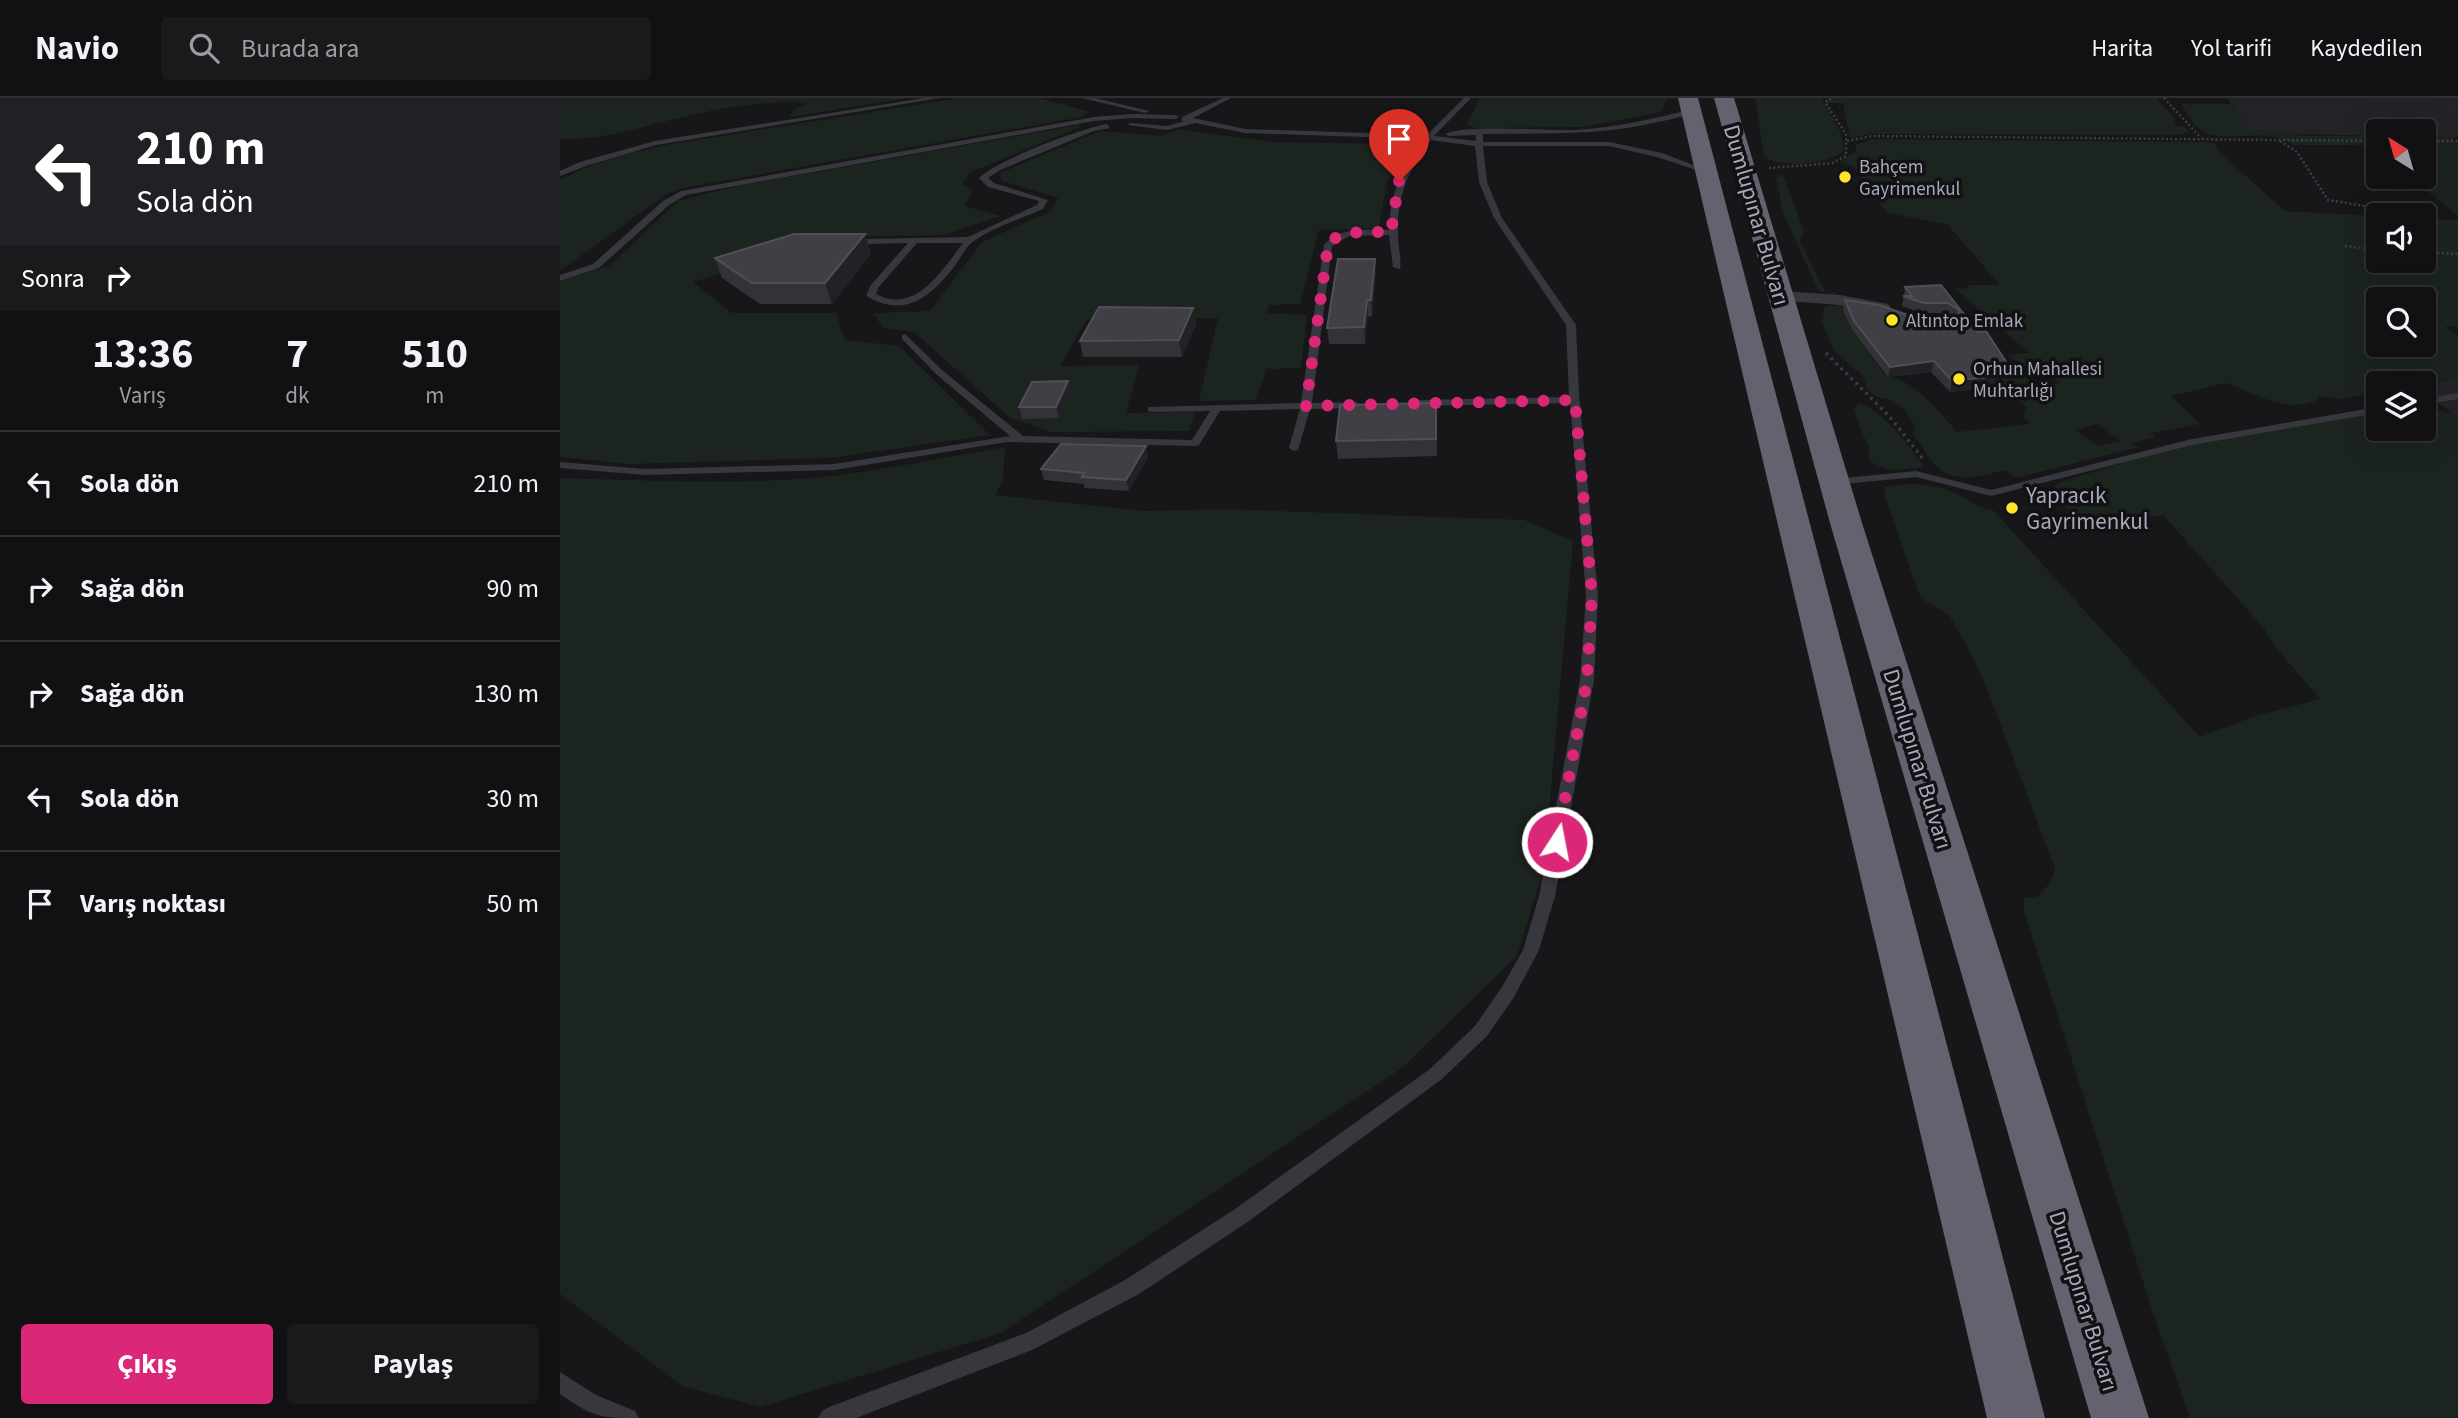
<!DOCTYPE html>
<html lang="tr">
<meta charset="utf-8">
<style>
body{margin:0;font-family:"Source Sans 3",sans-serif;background:#1a191c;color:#f1f3f6;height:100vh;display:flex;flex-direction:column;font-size:26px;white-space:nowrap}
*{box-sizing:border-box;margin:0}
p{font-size:23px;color:#9c9da0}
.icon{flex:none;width:38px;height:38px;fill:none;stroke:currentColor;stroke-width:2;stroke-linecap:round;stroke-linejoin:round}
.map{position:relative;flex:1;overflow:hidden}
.side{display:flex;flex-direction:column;background:#111013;width:560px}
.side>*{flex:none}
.guide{background:#202124;color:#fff;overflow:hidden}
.needle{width:46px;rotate:323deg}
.fabs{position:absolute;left:1806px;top:21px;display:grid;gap:14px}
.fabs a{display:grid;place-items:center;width:70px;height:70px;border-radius:7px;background:#111013;box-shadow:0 7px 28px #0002,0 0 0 2px #303033;font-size:35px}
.pin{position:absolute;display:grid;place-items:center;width:60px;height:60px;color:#fff;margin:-72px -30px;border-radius:50% 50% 50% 0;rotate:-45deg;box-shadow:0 0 7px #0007}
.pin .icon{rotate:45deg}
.me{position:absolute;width:77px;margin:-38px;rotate:11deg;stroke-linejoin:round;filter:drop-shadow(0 0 5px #0008)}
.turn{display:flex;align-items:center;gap:24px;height:147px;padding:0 21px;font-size:32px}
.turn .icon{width:91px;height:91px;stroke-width:2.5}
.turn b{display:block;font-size:49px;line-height:60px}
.then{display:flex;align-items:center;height:66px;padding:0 21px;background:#0003;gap:14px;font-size:26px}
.eta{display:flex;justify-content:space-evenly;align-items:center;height:119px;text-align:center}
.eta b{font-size:42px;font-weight:700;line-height:49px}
.cta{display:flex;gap:14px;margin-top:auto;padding:14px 21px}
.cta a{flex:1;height:80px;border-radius:7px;background:#db2777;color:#fff;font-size:28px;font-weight:700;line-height:80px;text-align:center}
.cta a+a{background:#1a191c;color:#f1f3f6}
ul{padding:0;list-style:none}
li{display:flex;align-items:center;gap:21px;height:105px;padding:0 21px;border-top:2px solid #303033}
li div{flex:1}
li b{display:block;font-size:26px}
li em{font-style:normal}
header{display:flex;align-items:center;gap:42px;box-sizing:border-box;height:98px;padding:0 35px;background:#111013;border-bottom:2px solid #303033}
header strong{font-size:33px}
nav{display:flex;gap:38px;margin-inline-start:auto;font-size:24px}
.search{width:490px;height:63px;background:#1a191c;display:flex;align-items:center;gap:18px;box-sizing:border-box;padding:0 24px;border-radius:7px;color:#9c9da0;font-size:26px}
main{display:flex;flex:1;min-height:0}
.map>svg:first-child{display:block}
</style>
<header>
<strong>Navio</strong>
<div class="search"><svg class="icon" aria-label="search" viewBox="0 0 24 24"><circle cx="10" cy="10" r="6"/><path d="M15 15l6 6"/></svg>Burada ara</div>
<nav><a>Harita</a><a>Yol tarifi</a><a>Kaydedilen</a></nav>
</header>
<main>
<section class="side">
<div class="guide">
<div class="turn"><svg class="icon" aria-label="left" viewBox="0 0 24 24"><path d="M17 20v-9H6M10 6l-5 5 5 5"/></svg><div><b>210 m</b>Sola dön</div></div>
<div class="then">Sonra<svg class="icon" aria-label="right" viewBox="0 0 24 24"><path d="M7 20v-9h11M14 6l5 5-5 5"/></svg></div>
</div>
<div class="eta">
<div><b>13:36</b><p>Varış</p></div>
<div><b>7</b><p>dk</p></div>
<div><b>510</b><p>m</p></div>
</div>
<ul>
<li><svg class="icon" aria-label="left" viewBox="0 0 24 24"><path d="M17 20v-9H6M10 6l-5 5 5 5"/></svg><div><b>Sola dön</b></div><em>210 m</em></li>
<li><svg class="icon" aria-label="right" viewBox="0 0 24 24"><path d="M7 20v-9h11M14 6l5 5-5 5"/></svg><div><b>Sağa dön</b></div><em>90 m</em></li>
<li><svg class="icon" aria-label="right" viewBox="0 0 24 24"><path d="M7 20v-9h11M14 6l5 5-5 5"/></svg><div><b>Sağa dön</b></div><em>130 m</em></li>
<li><svg class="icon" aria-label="left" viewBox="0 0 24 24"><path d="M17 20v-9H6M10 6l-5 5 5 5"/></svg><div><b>Sola dön</b></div><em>30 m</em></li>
<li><svg class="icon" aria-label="arrive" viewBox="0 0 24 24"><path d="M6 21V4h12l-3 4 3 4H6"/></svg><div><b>Varış noktası</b></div><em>50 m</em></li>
</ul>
<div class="cta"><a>Çıkış</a><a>Paylaş</a></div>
</section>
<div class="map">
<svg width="1898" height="1320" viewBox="0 0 1898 1320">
<rect width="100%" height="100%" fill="#171619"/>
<path fill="#232226" d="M1667 0H1898V38H1864V33H1818V38L1710 35 1688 31Z
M1898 280V318L1864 297V286Z"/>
<path fill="#1c241f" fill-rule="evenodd" d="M0 0H348L230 19 233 12 248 5C185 0 120 20 59 35 42 39 23 40 5 42L0 40Z
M399 0H480L530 14 522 19 128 89 108 95 0 173V82L24 70 63 57 111 46Z
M920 0H1107L1101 14 1024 29 916 30 907 27Z
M1195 0H1264L1262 3C1272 18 1283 32 1284 52 1272 67 1219 71 1204 58Z
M1267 0H1596L1615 20 1614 27 1624 29 1629 34 1619 37 1309 36 1290 40 1283 5H1268Z
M1621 6H1671L1688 31 1748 38H1818V53L1810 47H1733C1705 25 1659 51 1637 29 1631 23 1626 14 1621 6Z
M518 27 523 28 411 74 402 86 413 93 404 108 441 118 383 137 284 139 133 184 172 215H276L285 242 339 248 430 337 271 360 69 366 0 359V183L49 168 118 103 167 90Z
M618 31 712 44 828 46 843 48 847 53 827 84 819 130 759 132 740 206 709 207 707 215 747 217 741 270 707 271 695 302 639 303 658 220 527 221 500 268 579 267 566 315 635 314 629 333 491 334 450 320 354 234 323 230 313 215 370 213 422 144 491 113 498 100 442 83 440 75 540 33 602 38Z
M1864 38H1898L1892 42 1898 44V118L1850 79H1864Z
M1313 41 1647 44 1655 46 1660 55 1725 113 1818 118V163H1864V121L1898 122V229L1885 228 1898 238V280L1864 285H1818V294L1781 301 1758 298 1759 301C1728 318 1695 295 1666 285L1611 298 1640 326 1591 335 1596 339 1571 345 1578 349 1456 380 1445 372C1423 378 1394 387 1376 368 1367 359 1361 346 1353 337L1355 328 1345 312 1332 302 1316 299 1307 291 1303 278 1273 252 1262 223 1265 208 1282 207 1293 233 1327 279C1349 277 1384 318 1397 334L1470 326 1463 319 1466 309 1439 282 1434 272 1455 268 1476 288 1499 285 1478 265 1463 267 1448 257 1469 255 1395 191 1409 190 1407 187H1440L1387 126 1327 115 1293 68 1279 64 1296 53 1295 47ZM1818 201H1864V247H1818ZM1537 326 1561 343H1560L1538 348 1515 332Z
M1223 77 1244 133 1240 143 1266 195 1276 194 1279 200 1258 192 1223 115 1216 80Z
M1300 305C1321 311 1349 348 1363 366L1361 370 1329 372 1313 365 1309 361V349L1300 330 1294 310Z
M1864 310 1891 314 1898 318V1320H1630L1593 1215 1464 813V800L1477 799 1490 785 1495 771 1426 588 1407 548 1389 517 1367 504 1359 496 1324 395 1326 389C1347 383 1378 386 1398 396 1411 404 1418 410 1433 412L1640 639 1695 618 1760 601 1716 550 1703 529 1603 417 1525 430 1491 392 1498 385 1587 357 1643 344 1797 318 1818 314V331H1864Z
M445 349 443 381 435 397 585 413 661 411 964 422 1013 443 984 770 957 858 842 970 441 1235 200 1309 122 1288 0 1196V380C73 382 146 386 218 382 294 379 370 362 445 349Z"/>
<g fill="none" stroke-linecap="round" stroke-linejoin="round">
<path stroke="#3d3d45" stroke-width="2.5" stroke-dasharray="2 2.5" stroke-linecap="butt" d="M1604 0 1641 40
M1287 43 1312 38 1818 43
M1720 43 1737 54 1768 102 1805 108
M1864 43H1898
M1209 70 1272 65 1286 58V36L1265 4 1273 0
M1785 148 1818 152
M1864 154 1898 156"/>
<path stroke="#3d3d45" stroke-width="3.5" stroke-dasharray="2.5 4.5" stroke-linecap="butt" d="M1266 255 1329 318 1364 362"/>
<path fill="#37373e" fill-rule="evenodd" d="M364 0H380L96 47 26 68 0 78V73L20 64 95 43Z
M522 0H535L589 13 585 15Z
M663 0H671L633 20 685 31 867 37 904 0H911L874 38 916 43V37L889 38 885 36C906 26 986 33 1014 32 1054 30 1093 21 1132 11L1136 13C1124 19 1107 22 1094 25 1037 38 981 35 923 36V44H1049L1102 55 1149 73 1145 75 1097 59 1049 48H923L927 84 942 120 1016 227 1019 297 1038 497 1034 582 995 798 979 852 954 899 927 938 882 981 689 1123 579 1196 472 1252 296 1320H258L262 1313 269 1309 466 1235 565 1182 675 1111 870 971 915 928 942 889 963 852 979 798 1020 582 1026 497 1010 305 859 308 854 305 859 302 1009 299 1006 227 934 120 919 84 915 48 871 42C848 71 836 101 838 138 838 149 842 161 840 171L833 169 829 137 789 138 772 148 752 305 796 304 801 307 796 310 750 311 738 352 734 353 729 350 740 311 660 313 639 347 635 348 447 344 274 372 85 377 0 370V364L85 371 274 366 450 338 376 276 342 241V237L345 236 382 272 463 338 632 342 650 313 592 314 588 313V309L741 305 764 147C780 128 807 132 829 132 830 96 842 69 864 41L685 35 635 25 607 32 567 27 571 25 607 28 625 23H622V19Z
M572 16 615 17 619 19 615 21 572 20 534 23 126 97 109 107 39 170 0 183V177L33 166 103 103 121 93 534 19Z
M547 26 550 30 534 33 440 72 428 80 434 85 488 102 483 111C461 121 434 129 414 143 406 148 400 161 394 169 370 199 346 220 308 199L306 197 311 187 348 145 308 146 305 145V141L408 139 477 107 479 103 428 89 419 80C439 61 519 31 547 26ZM357 145H403C382 173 355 217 316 196L318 190Z
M1898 295V301L1864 307V301Z
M1818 309V315L1632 347 1431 398 1356 379 1274 387 1268 384 1274 381 1356 373 1431 392 1632 341Z
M0 1274 36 1297 75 1313 79 1320C39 1320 33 1319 0 1296Z"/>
<path fill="#37373e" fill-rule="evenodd" d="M1221 193 1280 197 1328 206 1331 210 1322 216 1280 207 1215 202 1212 198 1215 194Z"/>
<path fill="#62636f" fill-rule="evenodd" d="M1118 0H1138L1485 1320H1427Z
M1154 0H1174L1302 425 1589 1320H1531L1270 425Z"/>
</g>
<path fill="#333237" d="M305 136 311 156 272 206H200L162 180 155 160Z
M816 176 812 218 808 219 805 246H769L767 230Z
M1381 187 1418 234 1454 276 1452 287 1390 294 1371 274 1328 279 1293 233 1283 212 1285 202 1359 221 1382 224 1392 221 1393 220 1386 215H1361L1342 208 1345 189Z
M633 210 636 226 622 259H523L520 243Z
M508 283 510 295 499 320 462 321 459 309Z
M877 322V358L778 361 776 343Z
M586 348 588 359 569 393 524 390V386L484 382 481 371Z"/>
<path fill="#222125" d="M305 136 311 156 272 206 265 185Z
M815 161 816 176 812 218 811 202Z
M807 202 808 219 805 246 804 229Z
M633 210 636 226 622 259 619 242Z
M1374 263 1371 274 1328 279 1330 269Z
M1454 276 1452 287 1390 294 1392 283Z
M508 283 510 295 499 320 496 309Z
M586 348 588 359 569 393 566 382Z"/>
<path fill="#3f3f45" stroke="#504f57" stroke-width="2" d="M234 136H305L265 185H192L155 160Z
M778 161H815L811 202H807L804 229 767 230Z
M1381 187 1418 234 1426 233 1454 276 1392 283 1374 263 1330 269 1294 223 1285 202 1319 207 1359 221 1382 224 1392 221 1399 216V212L1388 205H1364L1343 198H1352L1345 189Z
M539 209 633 210 619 242 520 243Z
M508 283 496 309H459L472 284Z
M876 305V341L776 343 780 307Z
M501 346 586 348 566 382 522 379 524 375 481 371Z"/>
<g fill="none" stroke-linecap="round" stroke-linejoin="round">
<path stroke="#db2777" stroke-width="12" stroke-dasharray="0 21.6" d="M839 83 831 134C813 135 779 130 768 147L746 308 1015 302 1032 497 1027 582 997 744"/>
</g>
<g fill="#ffe428" stroke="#121114" stroke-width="2.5">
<circle cx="1285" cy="79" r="7"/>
<circle cx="1332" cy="222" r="7"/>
<circle cx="1399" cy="281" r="7"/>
<circle cx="1452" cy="410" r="7"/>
</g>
<g text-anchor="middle" stroke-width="7" stroke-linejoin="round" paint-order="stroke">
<g font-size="19" fill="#a7a9ba" stroke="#121114" text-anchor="start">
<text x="1299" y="75">Bahçem<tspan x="1299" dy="22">Gayrimenkul</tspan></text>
<text x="1346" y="229">Altıntop Emlak</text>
<text x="1413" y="277">Orhun Mahallesi<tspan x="1413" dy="22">Muhtarlığı</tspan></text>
</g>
<g font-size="23" fill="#a7a9ba" stroke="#121114">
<text transform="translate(1197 117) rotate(74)" y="8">Dumlupınar Bulvarı</text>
<text transform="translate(1358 661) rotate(73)" y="8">Dumlupınar Bulvarı</text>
<text transform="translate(1524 1203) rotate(73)" y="8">Dumlupınar Bulvarı</text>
</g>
<g font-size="23" fill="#a7a9ba" stroke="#121114" text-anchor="start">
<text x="1466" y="405">Yapracık<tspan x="1466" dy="26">Gayrimenkul</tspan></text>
</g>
</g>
</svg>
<div class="fabs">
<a><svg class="needle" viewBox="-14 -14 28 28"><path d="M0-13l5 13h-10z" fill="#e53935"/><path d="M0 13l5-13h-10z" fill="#9c9da0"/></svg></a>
<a><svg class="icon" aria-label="sound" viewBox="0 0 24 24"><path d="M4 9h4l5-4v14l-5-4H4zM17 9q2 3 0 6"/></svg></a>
<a><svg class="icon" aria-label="search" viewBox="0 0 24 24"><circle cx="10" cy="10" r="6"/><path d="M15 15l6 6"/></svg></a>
<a><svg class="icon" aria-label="layers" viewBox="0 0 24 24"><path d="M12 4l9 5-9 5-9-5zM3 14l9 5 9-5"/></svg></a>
</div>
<div class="pin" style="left:839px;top:83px;background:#d93025"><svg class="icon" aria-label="arrive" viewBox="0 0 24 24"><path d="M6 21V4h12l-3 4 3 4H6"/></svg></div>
<svg class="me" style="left:997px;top:744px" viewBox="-20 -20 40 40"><circle r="17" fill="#db2777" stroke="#fff" stroke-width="3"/><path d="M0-11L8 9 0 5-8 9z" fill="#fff"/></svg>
</div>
</main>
